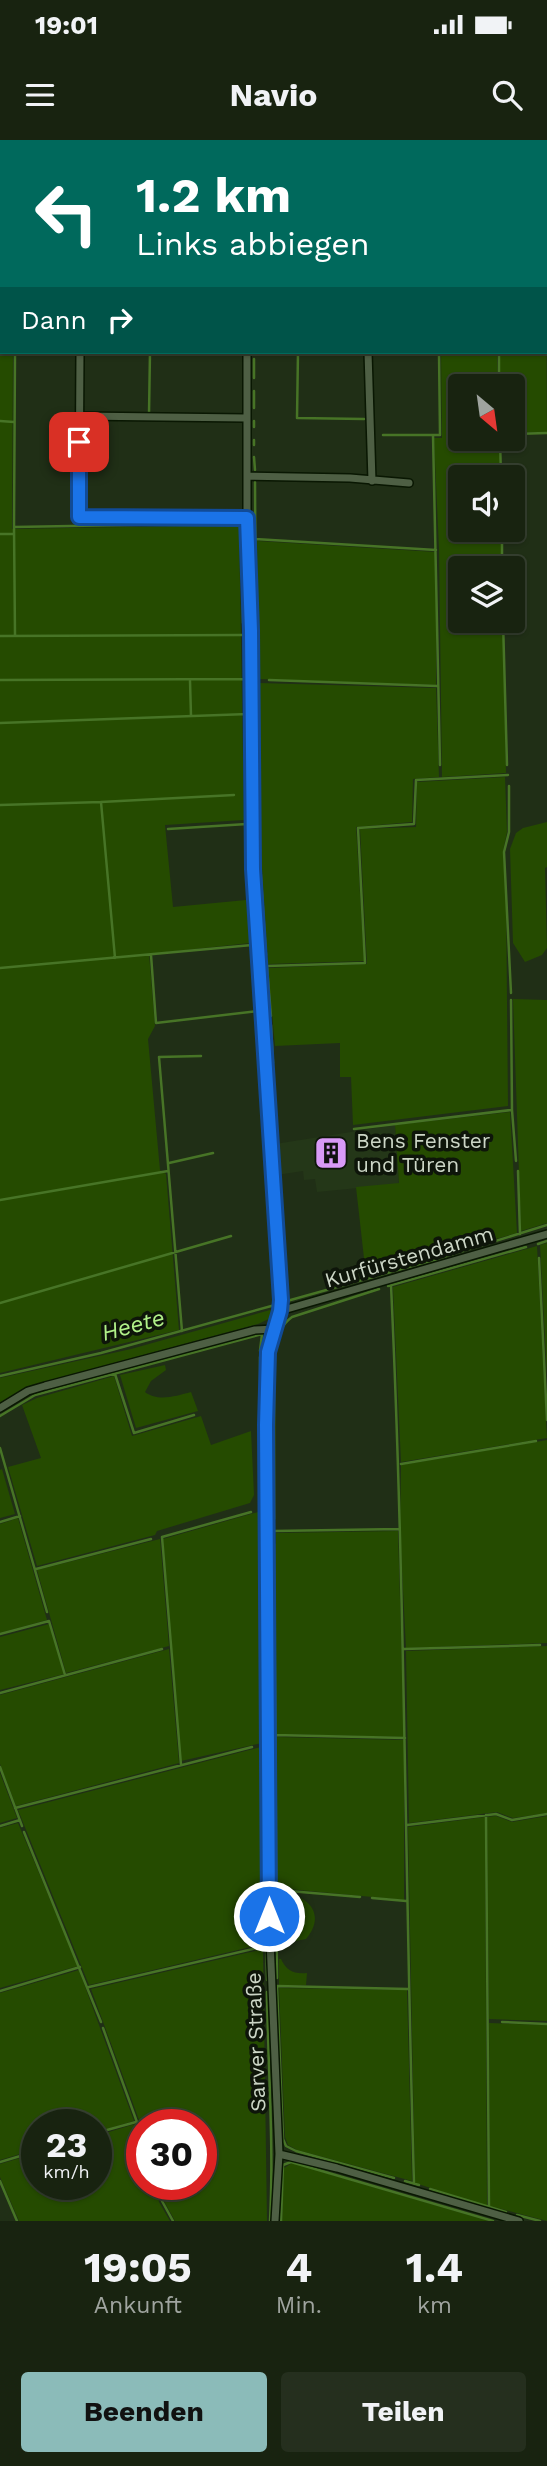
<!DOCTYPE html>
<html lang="de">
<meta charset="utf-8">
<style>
body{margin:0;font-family:"Work Sans",sans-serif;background:#252f1e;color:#f1f3f6;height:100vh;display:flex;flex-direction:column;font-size:26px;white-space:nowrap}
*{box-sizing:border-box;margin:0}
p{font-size:23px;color:#9fa49f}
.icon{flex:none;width:38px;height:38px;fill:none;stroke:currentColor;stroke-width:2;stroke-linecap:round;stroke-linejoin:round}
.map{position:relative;height:2081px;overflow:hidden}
.side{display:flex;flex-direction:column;background:#182310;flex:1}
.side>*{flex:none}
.banner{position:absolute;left:0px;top:0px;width:548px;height:214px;box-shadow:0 2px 5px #0004,0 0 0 2px #364030;background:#00695c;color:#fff;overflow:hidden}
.needle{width:46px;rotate:151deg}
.fabs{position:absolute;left:448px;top:234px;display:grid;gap:14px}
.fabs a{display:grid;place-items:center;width:77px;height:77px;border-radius:7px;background:#182310;box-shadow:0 2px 5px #0004,0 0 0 2px #364030;font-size:35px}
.speed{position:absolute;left:21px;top:1969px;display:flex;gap:14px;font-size:35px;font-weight:700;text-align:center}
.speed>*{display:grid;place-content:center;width:91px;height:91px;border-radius:50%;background:#182310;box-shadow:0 2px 5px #0004,0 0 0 2px #364030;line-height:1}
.speed small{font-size:18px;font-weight:400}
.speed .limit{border:10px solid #d22;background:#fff;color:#111}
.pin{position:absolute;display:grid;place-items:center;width:60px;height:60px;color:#fff;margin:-30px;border-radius:14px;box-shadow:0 4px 10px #0006}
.me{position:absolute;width:77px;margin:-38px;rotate:0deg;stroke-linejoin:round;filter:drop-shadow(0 0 5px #0008)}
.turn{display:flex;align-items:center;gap:24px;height:147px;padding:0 21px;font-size:32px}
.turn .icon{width:91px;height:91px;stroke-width:2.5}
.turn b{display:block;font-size:49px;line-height:60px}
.then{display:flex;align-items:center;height:66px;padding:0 21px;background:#0003;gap:14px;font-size:26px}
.eta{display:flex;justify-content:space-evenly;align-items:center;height:119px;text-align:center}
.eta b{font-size:42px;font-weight:700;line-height:49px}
.action{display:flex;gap:14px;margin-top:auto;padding:14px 21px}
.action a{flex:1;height:80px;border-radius:7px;background:#8bbbb9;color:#111;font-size:28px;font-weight:700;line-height:80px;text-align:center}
.action a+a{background:#252f1e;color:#f1f3f6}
.status{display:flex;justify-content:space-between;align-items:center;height:49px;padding:0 35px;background:#182310;direction:ltr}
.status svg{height:19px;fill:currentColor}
header{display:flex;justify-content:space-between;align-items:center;height:91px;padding:0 21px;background:#182310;font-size:32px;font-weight:700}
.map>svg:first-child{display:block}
</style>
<div class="status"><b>19:01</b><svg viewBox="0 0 49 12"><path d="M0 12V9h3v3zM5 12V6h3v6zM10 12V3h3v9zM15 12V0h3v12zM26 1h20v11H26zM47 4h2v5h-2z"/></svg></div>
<header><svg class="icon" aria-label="menu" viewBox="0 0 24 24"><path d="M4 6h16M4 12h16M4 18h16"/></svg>Navio<svg class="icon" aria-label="search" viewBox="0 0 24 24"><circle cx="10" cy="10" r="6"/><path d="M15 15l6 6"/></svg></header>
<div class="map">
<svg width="547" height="2081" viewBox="0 0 547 2081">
<rect width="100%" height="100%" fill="#202f16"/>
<path fill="#243718" d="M395 985 399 1044 317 1052 315 1039 304 1040 303 1031 277 1035 275 1004Z"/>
<path fill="#254b00" d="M0 0H37L2 2V212H13L12 389 239 385 244 680 165 685 173 767 246 760 250 803 149 814 155 886 148 899 160 1030 166 1034 179 1190 0 1233Z
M546 63 547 292H513V247H500V212H546Z
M441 212H497L498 247H460V299H499L500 338H460V390H501L502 429H460V481H503L506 633 442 637 439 409 434 298H442Z
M257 401 436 412V545L258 539Z
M259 543 436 548 439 637 413 639 412 682 356 687 364 821 268 824 260 698Z
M505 637 507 692 503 711 506 754 508 966 353 985 351 937H340V903L275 906 268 828 367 824 360 689 416 687 417 642Z
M547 682V727L545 728 547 808 542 815 525 822 513 803 510 709 516 693 523 688Z
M513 859 547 860V1083L521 1091Z
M510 972 517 1093 366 1136 356 1047 399 1043 395 985Z
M547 1103V1237L540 1105Z
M537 1106 547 1298 401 1322 393 1147Z
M277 1168 271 1178 258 1184 32 1245 0 1263V1238L131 1209Z
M165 1225 166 1230 151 1241 145 1252C158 1262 176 1256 191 1252L198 1271 136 1288 120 1235Z
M114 1236 132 1296 201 1276 211 1305 251 1291 254 1355 250 1363 157 1391 155 1395 37 1426 8 1327 41 1318 22 1265 37 1258Z
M547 1300V1503L406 1508 400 1390 401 1325Z
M2 1329 15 1374 0 1378V1330Z
M258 1372 262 1603 181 1621 163 1399Z
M18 1378 47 1480 0 1493V1384Z
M398 1391 404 1597 276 1594V1393Z
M160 1399 169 1506 66 1533 37 1430Z
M49 1484 64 1534 0 1550V1497Z
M547 1506V1673L513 1678 497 1672 409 1683 406 1511Z
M169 1509 179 1623 16 1666 0 1624V1555Z
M276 1597 404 1600V1760L278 1748Z
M261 1607 263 1804 89 1845 18 1670Z
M0 1633 17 1678 0 1683Z
M496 1676 512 1682 547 1676V1881L489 1879 487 1677Z
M485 1677 487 2066 415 2043 408 1687Z
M18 1683 78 1826 0 1848V1688Z
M280 1753C308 1754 327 1774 306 1799L280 1804Z
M263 1809 267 2081H175L164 2061 161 2044H201V1984H142V1988L91 1849Z
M279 1819H281C287 1831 293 1834 307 1833L306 1845H279Z
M79 1830 134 1981 96 1992V1984H37V2009L0 2020V1853Z
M279 1848 407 1850 412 2041 297 2010 288 2005 285 1997Z
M489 1883 547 1885V2081L490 2066Z
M135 1984 142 2003V2044H156L159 2062 170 2081H19L0 2037V2024L37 2013V2044H96V1996Z
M292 2023 489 2081H282L284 2028Z"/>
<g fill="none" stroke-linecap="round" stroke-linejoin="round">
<path stroke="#477426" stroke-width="2.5" d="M347 0 354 2
M38 2V0
M546 43H547
M546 61 547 62
M0 116H2
M298 212 297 278 364 279
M439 212 440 295H433L440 625
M499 212V247
M254 219V238
M254 251V268
M149 274 150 212
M0 281 14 282
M254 281V287
M513 294 547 293
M383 295H433
M500 299 501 338
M254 300V305
M254 317 255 330
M255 342 256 528
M14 387 15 212
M502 390V429
M0 394H13
M255 399 436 410
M503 481 507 625
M15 495 14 387 242 383 243 483
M0 496 243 495
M244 506 248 574 247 640
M0 540 246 539
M256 540 258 690 266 815
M269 540 437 546
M190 541 191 576
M0 583 248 574
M509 646V692L504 712 511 853
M247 651 249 718
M101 662 115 818
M0 665 101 662 234 655
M168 689 247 684
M151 815 156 883 258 871 248 743
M0 828 252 805
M511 860 512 970 516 1021
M271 876 267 826 365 823 358 688 414 684 416 640 508 635
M271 885 273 923
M354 989 511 970
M169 1023 213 1013
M518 1031 520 1094
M0 1060 168 1031
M538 1104 547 1101
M539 1118 547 1280
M391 1145C405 1444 405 1744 414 2043
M388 1146 526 1107
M287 1161 434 1120 547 1085
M0 1163 231 1096
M182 1191 159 917 201 916
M275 1210C277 1196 281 1185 292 1177L379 1149
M260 1217 264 1662
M115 1234 134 1293 194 1275
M0 1236 101 1213 275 1165
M0 1276 35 1255 262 1194 260 1211
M0 1308 47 1472
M401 1324 536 1301
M274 1379V1223
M0 1382 20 1376
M274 1391 399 1389
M274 1404 277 1838
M36 1429 151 1399
M0 1494 49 1481 65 1535
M404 1509 540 1505
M0 1553 162 1509
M275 1595 405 1598
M181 1625 162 1397 251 1372
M0 1627 22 1686
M15 1668 252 1607
M264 1674 265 1754
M486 1675 489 2067
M407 1685 496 1674 512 1680 547 1674
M0 1686 20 1680
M24 1692 101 1882
M277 1750 360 1757
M372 1758 406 1761
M266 1782 267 1840
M89 1847 266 1806
M0 1851 80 1827
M267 1852C268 1928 274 2005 270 2081
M502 1882 547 1884
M103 1888 142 1996
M96 1993 136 1982
M0 2022 37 2011
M394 2038 296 2011 286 2006 283 1999 277 1846 408 1849
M0 2041 17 2081
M405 2041 419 2045
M158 2044 162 2061 173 2081
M430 2049 506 2072
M517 2075 540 2081
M281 2081 283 2025 291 2022 493 2081"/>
<defs>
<path id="street" d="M390 0 398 2
M245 2V0
M528 2 529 0
M80 212 79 377 247 378
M247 212V378L251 491 253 729 281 1160 280 1171 268 1212 266 1285 269 1776 279 2014 275 2081
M368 212 372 341
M79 276 246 278
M247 336 350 338 409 343
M280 1171 547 1094
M0 1268 28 1251 45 1246 255 1190 274 1189
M279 2014 337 2028 519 2081"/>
</defs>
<use href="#street" stroke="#091702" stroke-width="10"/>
<use href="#street" stroke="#4e5f44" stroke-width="7"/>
</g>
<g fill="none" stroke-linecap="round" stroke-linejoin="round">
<defs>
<path id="route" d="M79 302V377L247 378 251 491 253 729 281 1160 280 1171 268 1212 266 1285 269 1776"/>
</defs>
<use href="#route" stroke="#114b97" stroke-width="18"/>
<use href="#route" stroke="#1a73e8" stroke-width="12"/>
</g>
<defs>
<symbol id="building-square" viewBox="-11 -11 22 22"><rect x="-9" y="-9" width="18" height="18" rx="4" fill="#d99af7" stroke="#0e150a"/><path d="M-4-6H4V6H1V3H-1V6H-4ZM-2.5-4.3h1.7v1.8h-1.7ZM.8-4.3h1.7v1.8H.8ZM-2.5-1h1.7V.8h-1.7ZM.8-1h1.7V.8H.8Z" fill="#111"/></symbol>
</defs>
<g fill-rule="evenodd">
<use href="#building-square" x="312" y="994" width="38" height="38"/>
</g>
<g text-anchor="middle" stroke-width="7" stroke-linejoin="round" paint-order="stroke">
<g font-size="21" fill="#ccd6c6" stroke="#0e150a" text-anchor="start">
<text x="356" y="1008">Bens Fenster<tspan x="356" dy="24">und Türen</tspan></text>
</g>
<g font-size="21" fill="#ccd6c6" stroke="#0e150a">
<text transform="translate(409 1117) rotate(-16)" y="7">Kurfürstendamm</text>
<text transform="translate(256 1902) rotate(-92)" y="7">Sarver Straße</text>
</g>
<g font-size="23" font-style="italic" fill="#b1f189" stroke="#0e150a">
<text transform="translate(133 1185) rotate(-15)" y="8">Heete</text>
</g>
</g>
</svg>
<div class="fabs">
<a><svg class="needle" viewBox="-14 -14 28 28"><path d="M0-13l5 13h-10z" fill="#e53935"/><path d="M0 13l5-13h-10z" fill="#9fa49f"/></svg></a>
<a><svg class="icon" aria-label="sound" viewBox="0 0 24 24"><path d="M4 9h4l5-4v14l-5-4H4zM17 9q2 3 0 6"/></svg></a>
<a><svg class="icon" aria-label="layers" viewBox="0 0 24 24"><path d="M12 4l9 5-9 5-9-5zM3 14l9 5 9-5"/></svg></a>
</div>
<div class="speed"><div>23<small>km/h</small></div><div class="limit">30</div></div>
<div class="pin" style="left:79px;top:302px;background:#d93025"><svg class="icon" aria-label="arrive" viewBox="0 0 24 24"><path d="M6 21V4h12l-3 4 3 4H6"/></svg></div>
<svg class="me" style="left:269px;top:1776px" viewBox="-20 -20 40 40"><circle r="17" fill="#1a73e8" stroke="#fff" stroke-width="3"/><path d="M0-11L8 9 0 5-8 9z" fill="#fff"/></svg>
<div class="banner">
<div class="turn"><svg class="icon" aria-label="left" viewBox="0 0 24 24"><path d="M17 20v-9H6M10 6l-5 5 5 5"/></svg><div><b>1.2 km</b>Links abbiegen</div></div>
<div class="then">Dann<svg class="icon" aria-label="right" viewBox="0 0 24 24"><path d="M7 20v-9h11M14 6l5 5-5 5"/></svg></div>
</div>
</div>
<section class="side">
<div class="eta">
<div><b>19:05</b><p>Ankunft</p></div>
<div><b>4</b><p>Min.</p></div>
<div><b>1.4</b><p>km</p></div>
</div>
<div class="action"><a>Beenden</a><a>Teilen</a></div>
</section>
